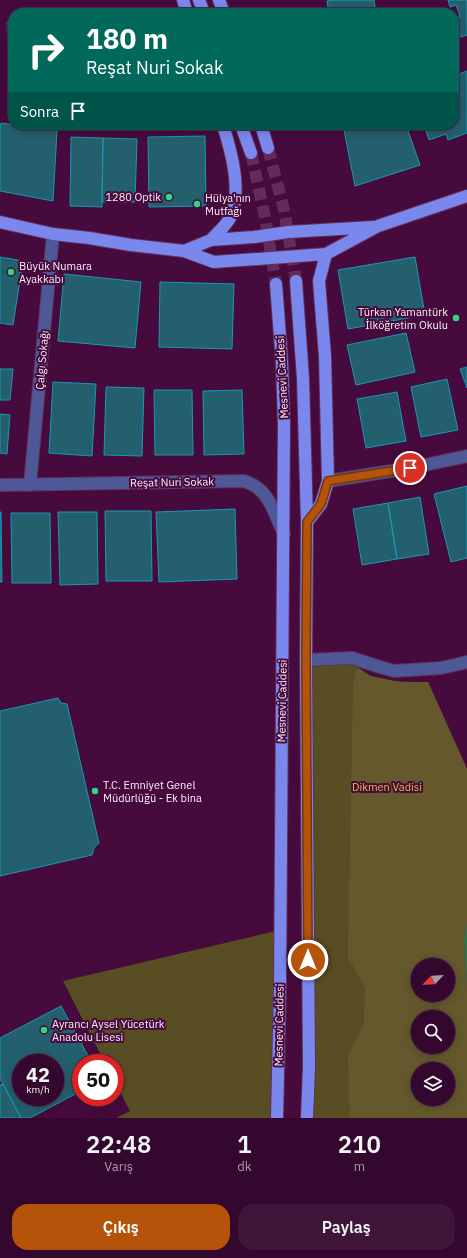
<!DOCTYPE html>
<html lang="tr">
<meta charset="utf-8">
<style>
body{margin:0;font-family:"IBM Plex Sans",sans-serif;background:#3f163a;color:#f1f3f6;height:100vh;display:flex;flex-direction:column;font-size:15px;white-space:nowrap}
*{box-sizing:border-box;margin:0}
p{font-size:13px;color:#a99aaa}
.icon{flex:none;width:22px;height:22px;fill:none;stroke:currentColor;stroke-width:2;stroke-linecap:round;stroke-linejoin:round}
.map{position:relative;height:1118px;overflow:hidden}
.side{display:flex;flex-direction:column;background:#34082e;flex:1}
.side>*{flex:none}
.top-card{position:absolute;left:8px;top:8px;width:451px;height:122px;border-radius:16px;box-shadow:0 2px 10px #0003,0 0 0 1px #4e294a;background:#00695c;color:#fff;overflow:hidden}
.needle{width:26px;rotate:245deg}
.controls{position:absolute;left:411px;top:958px;display:grid;gap:8px}
.controls a{display:grid;place-items:center;width:44px;height:44px;border-radius:50%;background:#34082e;box-shadow:0 2px 10px #0003,0 0 0 1px #4e294a;font-size:20px}
.speed{position:absolute;left:12px;top:1054px;display:flex;gap:8px;font-size:20px;font-weight:700;text-align:center}
.speed>*{display:grid;place-content:center;width:52px;height:52px;border-radius:50%;background:#34082e;box-shadow:0 2px 10px #0003,0 0 0 1px #4e294a;line-height:1}
.speed small{font-size:10px;font-weight:400}
.speed .limit{border:6px solid #d22;background:#fff;color:#111}
.pin{position:absolute;display:grid;place-items:center;width:34px;height:34px;color:#fff;margin:-17px;border:2px solid #fff;border-radius:50%;box-shadow:0 1px 4px #0007}
.me{position:absolute;width:44px;margin:-22px;rotate:0deg;stroke-linejoin:round;filter:drop-shadow(0 0 3px #0008)}
.turn{display:flex;align-items:center;gap:14px;height:84px;padding:0 12px;font-size:18px}
.turn .icon{width:52px;height:52px;stroke-width:2.5}
.turn b{display:block;font-size:28px;line-height:34px}
.then{display:flex;align-items:center;height:38px;padding:0 12px;background:#0003;gap:8px;font-size:15px}
.eta{display:flex;justify-content:space-evenly;align-items:center;height:68px;text-align:center}
.eta b{font-size:24px;font-weight:600;line-height:28px}
.primary-button{display:flex;gap:8px;margin-top:auto;padding:8px 12px}
.primary-button a{flex:1;height:46px;border-radius:16px;background:#b45309;color:#fff;font-size:16px;font-weight:600;line-height:46px;text-align:center}
.primary-button a+a{background:#3f163a;color:#f1f3f6}
.map>svg:first-child{display:block}
</style>
<div class="map">
<svg width="467" height="1118" viewBox="0 0 467 1118">
<rect width="100%" height="100%" fill="#460a3d"/>
<path fill="#594e23" fill-rule="evenodd" d="M352 658C354 660 355 664 356 666 369 683 409 682 428 682L467 769V1118H307L306 660ZM418 965H448V995H418ZM418 1017H448V1047H418ZM418 1069H448V1099H418Z
M280 930 277 1118H116L130 1111 115 1082V1063H105L63 981Z"/>
<path fill="#64582c" fill-rule="evenodd" d="M357 667 371 676 400 682H428L467 769V925L464 938 467 988V1118H350L348 1056 364 1024 365 988 348 957 353 687ZM418 965H448V995H418ZM418 1017H448V1047H418ZM418 1069H448V1099H418Z"/>
<path fill="#2e754c" d="M467 925V988L464 938Z"/>
<path fill="#245f6d" stroke="#159ab3" fill-rule="evenodd" d="M334 0H374L376 13H329L327 1Z
M448 0H467V35L461 37 454 18 460 16 456 5 450 7Z
M7 22H13V89H9Z
M457 69 459 74 467 71V133L448 140 446 134 429 140 424 125H454V70Z
M1 123 57 131 53 201 0 191V129Z
M343 125H406L420 165 355 186Z
M205 136 206 206 149 207 148 137Z
M71 137 103 138 102 207 70 206Z
M103 138 137 139 135 202H102Z
M0 257 23 261 13 325 0 323Z
M415 257 425 315 348 329 338 270Z
M64 274 141 282 135 348 58 341Z
M160 282 234 284 232 349 159 347Z
M406 333 415 372 356 385 347 345Z
M467 367V388L460 369Z
M0 369H13L10 400H0Z
M447 379 458 430 421 437 411 387Z
M53 382 96 384 92 456 49 453Z
M106 387 144 388 142 456 104 455Z
M154 390H192L193 455H155Z
M242 390 244 454 204 455 203 391Z
M397 392 406 441 366 448 357 399Z
M0 414 10 415 7 454 0 453Z
M467 486V558L451 562 434 494Z
M420 497 429 554 397 559 388 503Z
M388 503 397 559 362 565 353 509Z
M235 509 237 579 159 582 156 512Z
M105 511H151L152 581H106Z
M0 512H1L2 582H0Z
M58 512H97L98 584 60 585Z
M11 513H50L51 583H12Z
M58 698 61 703 67 704 99 843 94 848 92 855 0 876V711Z
M61 1006 92 1063H81V1091L30 1118H21L0 1079V1038ZM21 1063H55V1097H21Z
M3 1084 21 1118H0V1085Z"/>
<g fill="none" stroke-linecap="round" stroke-linejoin="round">
<path stroke="#612c59" stroke-width="12" stroke-dasharray="12 6" stroke-linecap="butt" d="M268 148 284 210 296 281
M251 153 265 217 276 284"/>
<defs>
<path id="minor" d="M328 481 410 468 467 456
M0 485 244 481C270 489 273 512 284 534
M30 485 53 234
M306 660 352 658 380 667 394 671 441 668 467 662"/>
<path id="major" d="M183 0 187 13
M199 0 204 13
M219 0 224 13
M241 125 251 153
M261 125 268 148
M0 222 53 234 89 238 131 245 184 251 214 262 326 254 378 226 467 196
M211 240C218 232 227 225 231 216 242 189 231 151 223 125
M184 251 211 240 254 237 288 232 373 227
M296 281 303 378 307 522 306 660 309 1067 307 1118
M276 284 282 363 284 424 280 987 277 1118
M307 522 321 504 328 481 325 356 319 281 326 254"/>
</defs>
<use href="#minor" stroke="#632e5b" stroke-width="14"/>
<use href="#major" stroke="#632e5b" stroke-width="14"/>
<use href="#minor" stroke="#4e5896" stroke-width="12"/>
<use href="#major" stroke="#7a88ee" stroke-width="12"/>
</g>
<g fill="none" stroke-linecap="round" stroke-linejoin="round">
<defs>
<path id="route" d="M308 960 306 660 307 522 321 504 328 481 410 468"/>
</defs>
<use href="#route" stroke="#753606" stroke-width="10"/>
<use href="#route" stroke="#b45309" stroke-width="7"/>
</g>
<g fill="#2ed883" stroke="#460a3d" stroke-width="1.5">
<circle cx="169" cy="197" r="4"/>
<circle cx="197" cy="204" r="4"/>
<circle cx="11" cy="272" r="4"/>
<circle cx="456" cy="318" r="4"/>
<circle cx="95" cy="791" r="4"/>
<circle cx="44" cy="1030" r="4"/>
</g>
<g text-anchor="middle" stroke-width="4" stroke-linejoin="round" paint-order="stroke">
<g font-size="11" fill="#fdeef9" stroke="#460a3d" text-anchor="start">
<text x="161" y="201" text-anchor="end">1280 Optik</text>
<text x="205" y="202">Hülya'nın<tspan x="205" dy="13">Mutfağı</tspan></text>
<text x="19" y="270">Büyük Numara<tspan x="19" dy="13">Ayakkabı</tspan></text>
<text x="448" y="316" text-anchor="end">Türkan Yamantürk<tspan x="448" dy="13">İlköğretim Okulu</tspan></text>
<text x="103" y="789">T.C. Emniyet Genel<tspan x="103" dy="13">Müdürlüğü - Ek bina</tspan></text>
<text x="52" y="1028">Ayrancı Aysel Yücetürk<tspan x="52" dy="13">Anadolu Lisesi</tspan></text>
</g>
<g font-size="11" fill="#fdeef9" stroke="#460a3d">
<text transform="translate(42 360) rotate(-85)" y="4">Çalgı Sokağı</text>
<text transform="translate(282 377) rotate(-93)" y="4">Mesnevi Caddesi</text>
<text transform="translate(172 482) rotate(-1)" y="4">Reşat Nuri Sokak</text>
<text transform="translate(282 701) rotate(-89)" y="4">Mesnevi Caddesi</text>
<text transform="translate(279 1025) rotate(-89)" y="4">Mesnevi Caddesi</text>
</g>
<g font-size="11" fill="#e3c237" stroke="#460a3d">
<text x="387" y="791">Dikmen Vadisi</text>
</g>
</g>
</svg>
<div class="controls">
<a><svg class="needle" viewBox="-14 -14 28 28"><path d="M0-13l5 13h-10z" fill="#e53935"/><path d="M0 13l5-13h-10z" fill="#a99aaa"/></svg></a>
<a><svg class="icon" aria-label="search" viewBox="0 0 24 24"><circle cx="10" cy="10" r="6"/><path d="M15 15l6 6"/></svg></a>
<a><svg class="icon" aria-label="layers" viewBox="0 0 24 24"><path d="M12 4l9 5-9 5-9-5zM3 14l9 5 9-5"/></svg></a>
</div>
<div class="speed"><div>42<small>km/h</small></div><div class="limit">50</div></div>
<div class="pin" style="left:410px;top:468px;background:#d93025"><svg class="icon" aria-label="arrive" viewBox="0 0 24 24"><path d="M6 21V4h12l-3 4 3 4H6"/></svg></div>
<svg class="me" style="left:308px;top:960px" viewBox="-20 -20 40 40"><circle r="17" fill="#b45309" stroke="#fff" stroke-width="3"/><path d="M0-11L8 9 0 5-8 9z" fill="#fff"/></svg>
<div class="top-card">
<div class="turn"><svg class="icon" aria-label="right" viewBox="0 0 24 24"><path d="M7 20v-9h11M14 6l5 5-5 5"/></svg><div><b>180 m</b>Reşat Nuri Sokak</div></div>
<div class="then">Sonra<svg class="icon" aria-label="arrive" viewBox="0 0 24 24"><path d="M6 21V4h12l-3 4 3 4H6"/></svg></div>
</div>
</div>
<section class="side">
<div class="eta">
<div><b>22:48</b><p>Varış</p></div>
<div><b>1</b><p>dk</p></div>
<div><b>210</b><p>m</p></div>
</div>
<div class="primary-button"><a>Çıkış</a><a>Paylaş</a></div>
</section>
